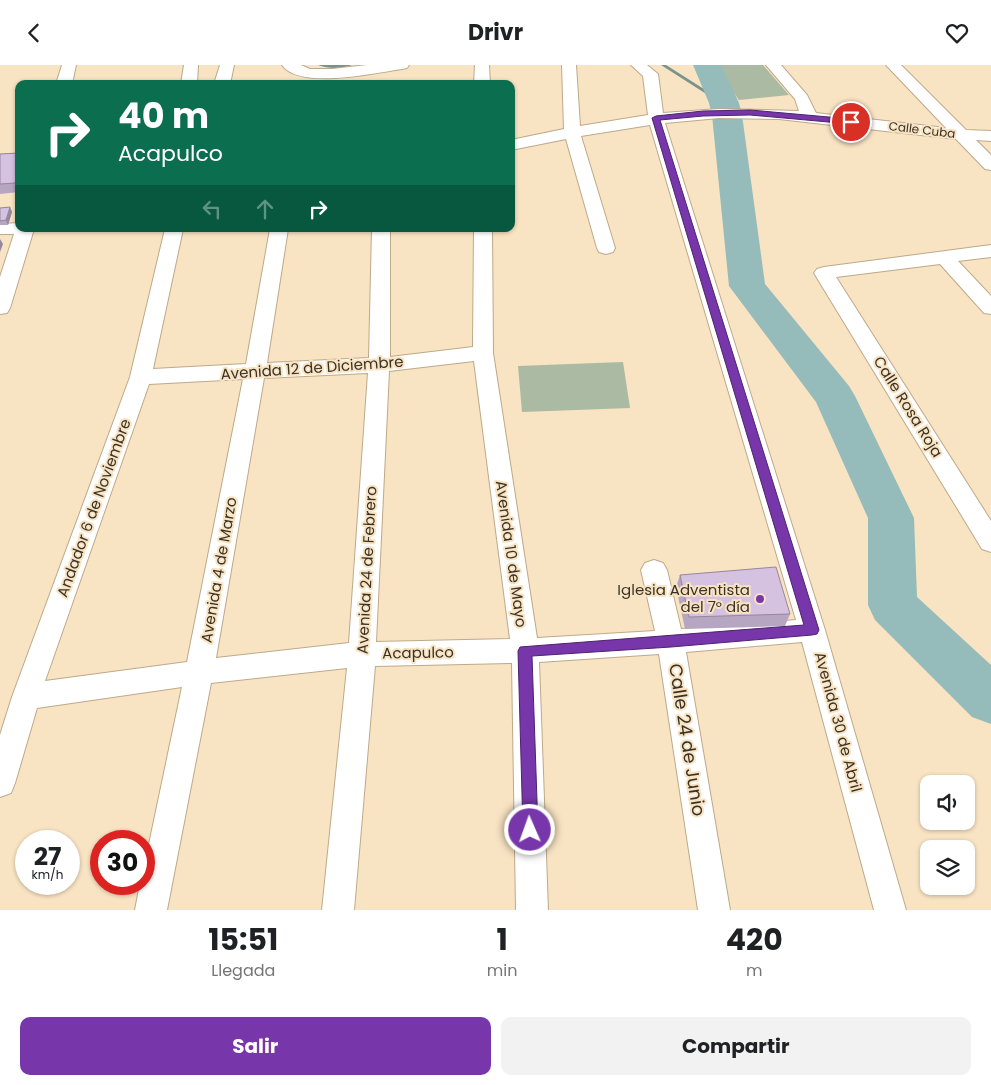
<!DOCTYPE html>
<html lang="es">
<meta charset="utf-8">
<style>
body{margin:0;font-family:Poppins,sans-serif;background:#f2f2f2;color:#202124;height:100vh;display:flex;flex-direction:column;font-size:19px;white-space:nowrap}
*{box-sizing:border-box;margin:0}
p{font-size:16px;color:#757577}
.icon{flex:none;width:28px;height:28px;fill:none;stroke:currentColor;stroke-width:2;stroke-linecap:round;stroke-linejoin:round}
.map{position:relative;height:845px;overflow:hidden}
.sheet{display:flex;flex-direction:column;background:#fff;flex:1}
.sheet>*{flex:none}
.guide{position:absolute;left:15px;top:15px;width:500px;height:152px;border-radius:10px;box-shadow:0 1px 4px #0004;background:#0b6e4f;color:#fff;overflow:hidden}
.fabs{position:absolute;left:920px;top:710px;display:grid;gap:10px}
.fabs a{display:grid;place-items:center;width:55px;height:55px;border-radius:10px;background:#fff;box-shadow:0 1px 4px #0004;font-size:25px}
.speed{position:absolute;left:15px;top:765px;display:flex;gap:10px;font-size:25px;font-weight:700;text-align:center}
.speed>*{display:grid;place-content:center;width:65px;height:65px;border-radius:50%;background:#fff;box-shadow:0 1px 4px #0004;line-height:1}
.speed small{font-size:12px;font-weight:400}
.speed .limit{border:8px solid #d22;background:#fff;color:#111}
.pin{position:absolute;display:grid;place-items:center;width:42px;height:42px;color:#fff;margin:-21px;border:2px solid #fff;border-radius:50%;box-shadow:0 1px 5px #0007}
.me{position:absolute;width:55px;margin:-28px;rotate:358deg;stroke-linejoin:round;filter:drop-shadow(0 0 4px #0008)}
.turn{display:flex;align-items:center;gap:18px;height:105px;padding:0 20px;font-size:22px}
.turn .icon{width:65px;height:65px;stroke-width:2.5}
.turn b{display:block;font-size:35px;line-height:42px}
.lanes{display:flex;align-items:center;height:48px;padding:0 20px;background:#0003;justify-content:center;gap:25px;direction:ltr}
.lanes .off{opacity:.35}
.eta{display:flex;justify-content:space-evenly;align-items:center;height:85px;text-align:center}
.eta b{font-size:30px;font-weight:700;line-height:35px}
.action{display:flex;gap:10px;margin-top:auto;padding:10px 20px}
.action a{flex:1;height:58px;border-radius:10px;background:#7736aa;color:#fff;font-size:20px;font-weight:700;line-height:58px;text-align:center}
.action a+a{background:#f2f2f2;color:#202124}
header{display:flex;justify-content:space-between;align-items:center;height:65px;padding:0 20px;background:#fff;font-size:22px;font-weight:700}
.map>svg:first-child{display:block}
</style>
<header><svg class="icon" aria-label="back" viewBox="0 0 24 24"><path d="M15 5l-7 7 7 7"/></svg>Drivr<svg class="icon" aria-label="heart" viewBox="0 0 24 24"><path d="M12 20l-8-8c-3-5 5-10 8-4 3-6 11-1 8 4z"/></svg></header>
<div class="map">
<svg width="991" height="845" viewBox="0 0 991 845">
<rect width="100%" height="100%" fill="#f8e3c2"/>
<path fill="#abbaa3" d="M713 0H763L789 30 739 35Z
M623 297 630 343 522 347 518 301Z"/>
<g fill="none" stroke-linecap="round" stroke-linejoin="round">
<path fill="#7a928e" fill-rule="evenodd" d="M318 0H352C342 4 328 4 318 0Z
M661 0H666L726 38 722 39Z"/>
<path fill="#95bbbb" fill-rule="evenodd" d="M693 0H721L739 38 742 50 765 219 849 321 855 331 914 453 917 532 991 600V659L972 652 875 555 868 540V453L816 337 729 221 712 50 709 38Z"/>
<defs>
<path id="street" d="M62 0H76L72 19H56Z
M184 0H198L197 19H181Z
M220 0H234L230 19H214Z
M282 0H301L310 4H332L367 0H409L407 3 402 4C375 8 299 25 282 0Z
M475 0H489L490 19H474Z
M562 0H576L580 61 648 50 643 11 631 0H647L658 9 663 48 719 44 799 46 795 34 766 0H781L807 30 816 48 946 63 886 0H901L966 65 991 66V76L976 75 991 90V105L985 104 956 74 779 54 719 53 665 58 825 565 906 845H874L802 577 686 587 730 845H698L659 589 539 597 548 845H516L512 598 375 601 354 845H322L347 603 211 618 167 845H135L140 819H144V803L182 622 37 643 15 718 11 728 0 732V670L12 632 130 312 165 164H183L153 304 246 299 270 164H288L267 298 369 293 372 164H390V292L473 282 474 164H492L493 288 537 573 655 566 641 505 645 498 654 495 663 498 667 505 681 564 796 555 650 60 581 71 615 183 613 187 606 189 599 187 597 183 566 74 511 85V75L564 64ZM474 296 510 574 376 577 389 306ZM368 308 349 578 216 593 264 313ZM243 314 187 597 45 616 149 319Z
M19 158V164H34L10 243 7 248 0 249V212L14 169H0V159Z
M991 180V192L958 196 991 231V249L984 248 940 199 836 212 991 456V487L982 484 814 208 817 204 824 202Z"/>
</defs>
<use href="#street" stroke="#bea98a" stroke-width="2"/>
<use href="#street" fill="#fff" fill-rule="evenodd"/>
</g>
<path fill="#b7a6c1" d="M19 88V127L0 129V89Z
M10 142 12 147 8 160H0V143Z
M680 510 790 549 785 561 685 564 676 522Z"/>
<path fill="#95879d" d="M19 103V127L15 118Z
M10 142 12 147 8 160 6 155Z
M0 174 3 179 0 187Z"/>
<path fill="#d5c1e0" stroke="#95879d" d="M19 88V103L15 118 0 119V89Z
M10 142 6 155 0 156V143Z
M776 502 790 549 689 552 680 510Z"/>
<path fill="#7736aa" stroke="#4d236e" d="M750 45 851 54 855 57 851 59 750 50 703 51 660 55 819 565 817 569 812 570 671 582 532 591 538 765 535 770 530 773 525 770 523 765 518 586 520 582 804 560 652 53 656 51 703 46Z"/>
<circle fill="#7736aa" stroke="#f8e3c2" stroke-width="2" cx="760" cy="534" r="5"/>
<g text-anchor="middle" stroke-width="4" stroke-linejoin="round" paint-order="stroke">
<g font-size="12" fill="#3b3226" stroke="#f8e3c2">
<text transform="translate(922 65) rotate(7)" y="4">Calle Cuba</text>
</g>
<g font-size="15" fill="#3b3226" stroke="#f8e3c2">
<text transform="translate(312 303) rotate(-4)" y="5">Avenida 12 de Diciembre</text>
<text transform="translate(908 342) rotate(58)" y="5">Calle Rosa Roja</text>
<text transform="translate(94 443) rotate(-70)" y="5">Andador 6 de Noviembre</text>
<text transform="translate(511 489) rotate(82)" y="5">Avenida 10 de Mayo</text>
<text transform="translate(219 505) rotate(-80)" y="5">Avenida 4 de Marzo</text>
<text transform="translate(367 505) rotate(-87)" y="5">Avenida 24 de Febrero</text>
<text transform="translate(418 588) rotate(-1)" y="5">Acapulco</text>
<text transform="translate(838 657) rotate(75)" y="5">Avenida 30 de Abril</text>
</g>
<g font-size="15" fill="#3b3226" stroke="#f8e3c2" text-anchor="end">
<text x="750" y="530">Iglesia Adventista<tspan x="750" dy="17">del 7° día</tspan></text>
</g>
<g font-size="18" fill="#3b3226" stroke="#f8e3c2">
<text transform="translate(687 675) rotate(81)" y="6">Calle 24 de Junio</text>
</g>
</g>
</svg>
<div class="fabs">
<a><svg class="icon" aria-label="sound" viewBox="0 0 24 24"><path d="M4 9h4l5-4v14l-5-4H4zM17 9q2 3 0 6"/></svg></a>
<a><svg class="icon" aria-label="layers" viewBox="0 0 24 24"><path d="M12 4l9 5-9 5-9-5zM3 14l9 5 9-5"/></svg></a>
</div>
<div class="speed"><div>27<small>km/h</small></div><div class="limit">30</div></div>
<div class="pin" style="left:851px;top:57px;background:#d93025"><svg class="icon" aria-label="arrive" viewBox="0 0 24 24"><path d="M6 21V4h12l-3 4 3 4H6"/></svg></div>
<svg class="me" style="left:530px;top:765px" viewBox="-20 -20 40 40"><circle r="17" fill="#7736aa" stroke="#fff" stroke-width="3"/><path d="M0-11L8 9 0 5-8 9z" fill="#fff"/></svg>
<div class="guide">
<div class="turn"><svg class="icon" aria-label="right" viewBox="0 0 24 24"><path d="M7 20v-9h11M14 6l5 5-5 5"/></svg><div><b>40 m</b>Acapulco</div></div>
<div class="lanes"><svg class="icon off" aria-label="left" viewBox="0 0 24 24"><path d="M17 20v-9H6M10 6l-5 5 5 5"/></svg><svg class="icon off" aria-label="ahead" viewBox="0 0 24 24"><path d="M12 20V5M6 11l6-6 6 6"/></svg><svg class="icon" aria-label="right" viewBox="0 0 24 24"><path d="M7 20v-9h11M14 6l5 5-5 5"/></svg></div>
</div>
</div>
<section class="sheet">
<div class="eta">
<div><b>15:51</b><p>Llegada</p></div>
<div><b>1</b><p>min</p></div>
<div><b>420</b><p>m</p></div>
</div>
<div class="action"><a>Salir</a><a>Compartir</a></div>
</section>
